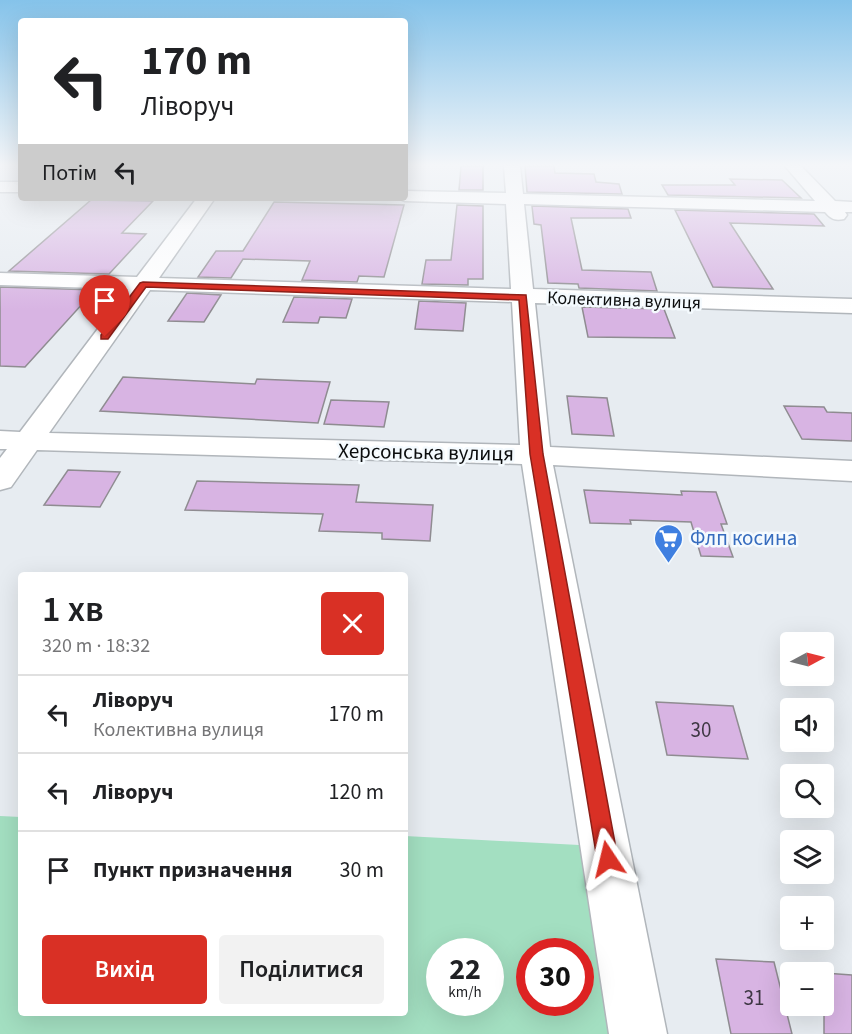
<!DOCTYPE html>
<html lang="uk">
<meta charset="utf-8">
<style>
body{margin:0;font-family:"Source Sans 3",sans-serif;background:#f2f2f2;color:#202124;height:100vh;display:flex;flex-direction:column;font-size:22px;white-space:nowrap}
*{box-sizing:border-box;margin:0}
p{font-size:20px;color:#757577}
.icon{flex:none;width:33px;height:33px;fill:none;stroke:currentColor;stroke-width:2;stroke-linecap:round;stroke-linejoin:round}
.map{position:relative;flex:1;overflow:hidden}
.panel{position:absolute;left:18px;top:572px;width:390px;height:444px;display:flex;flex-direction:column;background:#fff;border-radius:6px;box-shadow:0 6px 24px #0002}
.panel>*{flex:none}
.guide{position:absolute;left:18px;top:18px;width:390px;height:183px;border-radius:6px;box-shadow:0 6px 24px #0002;background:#fff;color:#202124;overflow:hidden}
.needle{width:39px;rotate:83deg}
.tools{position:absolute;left:780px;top:632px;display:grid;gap:12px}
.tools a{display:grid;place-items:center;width:54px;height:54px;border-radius:6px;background:#fff;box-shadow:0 6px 24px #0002;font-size:30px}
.speed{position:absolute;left:426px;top:938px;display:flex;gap:12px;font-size:30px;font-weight:700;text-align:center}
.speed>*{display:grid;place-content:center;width:78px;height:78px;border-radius:50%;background:#fff;box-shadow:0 6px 24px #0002;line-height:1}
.speed small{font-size:15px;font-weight:400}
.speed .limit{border:9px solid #d22;background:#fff;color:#111}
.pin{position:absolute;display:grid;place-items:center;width:51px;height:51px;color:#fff;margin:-62px -26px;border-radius:50% 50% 50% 0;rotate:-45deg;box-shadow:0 0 6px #0007}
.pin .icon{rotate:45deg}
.me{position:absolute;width:66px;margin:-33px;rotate:350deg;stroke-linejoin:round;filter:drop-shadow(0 0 4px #0008)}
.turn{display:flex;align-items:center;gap:21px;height:126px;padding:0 24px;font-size:27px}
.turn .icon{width:78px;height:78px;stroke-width:2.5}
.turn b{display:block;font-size:42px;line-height:51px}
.then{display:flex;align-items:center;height:57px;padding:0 24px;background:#0003;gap:12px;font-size:22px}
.round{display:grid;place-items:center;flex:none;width:63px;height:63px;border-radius:6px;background:#f2f2f2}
.head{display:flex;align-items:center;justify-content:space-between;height:102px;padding:0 24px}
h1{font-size:36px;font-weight:600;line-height:45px}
.cta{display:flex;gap:12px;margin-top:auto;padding:12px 24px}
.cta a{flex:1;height:69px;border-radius:6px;background:#d93025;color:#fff;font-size:24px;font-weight:600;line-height:69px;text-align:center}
.cta a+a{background:#f2f2f2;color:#202124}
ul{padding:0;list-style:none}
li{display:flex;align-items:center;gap:18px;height:78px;padding:0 24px;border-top:2px solid #e0e0e0}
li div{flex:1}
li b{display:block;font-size:22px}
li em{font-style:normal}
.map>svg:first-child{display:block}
</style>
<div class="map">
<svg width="852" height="1034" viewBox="0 0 852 1034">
<rect width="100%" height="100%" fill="#e7ecf1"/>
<path fill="#a3dfc1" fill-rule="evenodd" d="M0 816 21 817V1012H405V836L598 846 621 1034H0ZM440 951H490V1002H440ZM530 951H580V1002H530Z"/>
<path fill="#d8b4e3" stroke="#8f8c91" stroke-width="1.5" d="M461 166H483V190H459Z
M525 166H554L555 173 594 174 596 182 619 184 622 194 527 192Z
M730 179 782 180 801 198 668 195 662 185H735Z
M91 200 153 201 122 233 146 234 109 274 9 271Z
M274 202 404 205 384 277 359 276 357 282 302 280 310 261 243 259 231 278 198 277 216 251H243Z
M457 205 483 206V279H468V285L422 284 426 260H451Z
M532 206 628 209 631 218H571L582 270 651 272 657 291 579 288 578 284 548 283 541 225 534 224Z
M675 210 814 214 824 226 730 223 773 289 713 287Z
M0 287 95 290 25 367 0 366Z
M187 293 221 295 204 322 168 321Z
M294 297 352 299 346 318 320 317 318 323 283 322Z
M419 301 466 303 463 331 415 329Z
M582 307 664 309 675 338 588 337Z
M123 377 255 384 257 379 330 382 318 423 100 411Z
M567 396 607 398 614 436 572 434Z
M331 400 389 402 384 427 324 424Z
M784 406 824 407 827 412 852 413V441L802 439Z
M68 470 120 472 100 507 44 505Z
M197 481 359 485 356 502 433 505 430 541 382 539V533L319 531 323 514 185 510Z
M584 490 682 495 681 491 716 492 727 524H721L733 557 701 556 691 522 630 520 631 524 590 523Z
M656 702 733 706 748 759 667 755Z
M716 959 774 962 792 1034H731Z
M824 973 852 975V1034H824Z"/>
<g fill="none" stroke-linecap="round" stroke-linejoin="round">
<defs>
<path id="minor" d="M504 166H520L523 194 815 201 785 166H801L835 201 852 202V212H845L847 215 844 219C835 221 831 219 825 212L524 204 533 289 852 299V313L535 303 550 447 852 461V481L553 465 667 1034H609L522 464 37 450 11 487 0 490V458L7 449H0V431L20 432 128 289 0 285V273L137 277 197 198H215L159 278 511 289 506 204 405 201 398 198H405V191L506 193ZM150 290 512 302 520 445 49 433Z
M0 182H21V192H0Z"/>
</defs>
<use href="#minor" stroke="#b1b6bb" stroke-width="3"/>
<use href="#minor" fill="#fff" fill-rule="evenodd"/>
</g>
<linearGradient id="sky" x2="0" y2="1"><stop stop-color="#85c3ea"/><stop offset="0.53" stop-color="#f4f6f9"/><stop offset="1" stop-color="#f4f6f9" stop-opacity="0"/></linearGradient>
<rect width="852" height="311" fill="url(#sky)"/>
<path fill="#d93025" stroke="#8d1f18" stroke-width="1.5" d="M143 282 526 295 543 454 618 859 615 867 608 870 600 867 597 859 530 454 519 300 146 287 108 339H101V335L140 283Z"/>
<defs>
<symbol id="supermarket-pin" viewBox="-11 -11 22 30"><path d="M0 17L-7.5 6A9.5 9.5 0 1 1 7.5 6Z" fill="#3f7fe0" stroke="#f4fafe"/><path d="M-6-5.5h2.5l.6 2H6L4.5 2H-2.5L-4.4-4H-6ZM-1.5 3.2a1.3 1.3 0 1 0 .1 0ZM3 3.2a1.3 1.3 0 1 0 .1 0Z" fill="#fff"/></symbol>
</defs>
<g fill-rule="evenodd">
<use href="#supermarket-pin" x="652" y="522" width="33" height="45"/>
</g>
<g text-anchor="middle" stroke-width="5" stroke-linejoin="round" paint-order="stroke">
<g font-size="18" fill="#0b0d0e" stroke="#f4fafe">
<text transform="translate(624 300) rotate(2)" y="6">Колективна вулиця</text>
</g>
<g font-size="21" fill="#0b0d0e" stroke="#f4fafe">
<text transform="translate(426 452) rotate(1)" y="7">Херсонська вулиця</text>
</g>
<g font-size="21" fill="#366cbe" stroke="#f4fafe" text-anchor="start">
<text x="690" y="545">Флп косина</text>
</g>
<g font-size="21" fill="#3e3743">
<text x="701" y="737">30</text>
<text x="754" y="1005">31</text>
</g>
</g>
</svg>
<div class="tools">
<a><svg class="needle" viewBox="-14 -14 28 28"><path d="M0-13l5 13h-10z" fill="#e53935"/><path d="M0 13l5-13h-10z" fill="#757577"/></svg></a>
<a><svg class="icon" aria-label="sound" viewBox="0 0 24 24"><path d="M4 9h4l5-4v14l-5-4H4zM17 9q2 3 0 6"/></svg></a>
<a><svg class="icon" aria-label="search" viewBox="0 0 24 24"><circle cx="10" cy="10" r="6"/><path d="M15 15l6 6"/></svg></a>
<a><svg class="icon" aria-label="layers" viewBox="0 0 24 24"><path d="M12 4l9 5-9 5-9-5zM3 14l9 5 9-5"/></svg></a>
<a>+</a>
<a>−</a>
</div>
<div class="speed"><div>22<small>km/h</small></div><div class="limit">30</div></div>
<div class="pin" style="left:105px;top:337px;background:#d93025"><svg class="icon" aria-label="arrive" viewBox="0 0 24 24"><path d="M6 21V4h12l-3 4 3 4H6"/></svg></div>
<svg class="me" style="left:608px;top:859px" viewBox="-20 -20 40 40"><path d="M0-17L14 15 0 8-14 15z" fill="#d93025" stroke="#fff" stroke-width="4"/></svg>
<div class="guide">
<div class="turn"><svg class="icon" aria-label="left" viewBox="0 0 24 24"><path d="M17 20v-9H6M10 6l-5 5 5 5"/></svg><div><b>170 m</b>Ліворуч</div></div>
<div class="then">Потім<svg class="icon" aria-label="left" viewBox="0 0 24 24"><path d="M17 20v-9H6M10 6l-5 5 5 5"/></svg></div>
</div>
<section class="panel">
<div class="head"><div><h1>1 хв</h1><p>320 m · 18:32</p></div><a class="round" style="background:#d93025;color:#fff"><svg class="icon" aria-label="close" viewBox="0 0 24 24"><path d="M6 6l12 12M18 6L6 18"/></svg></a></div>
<ul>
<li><svg class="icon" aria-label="left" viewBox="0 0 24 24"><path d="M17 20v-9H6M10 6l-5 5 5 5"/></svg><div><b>Ліворуч</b><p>Колективна вулиця</p></div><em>170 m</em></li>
<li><svg class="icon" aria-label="left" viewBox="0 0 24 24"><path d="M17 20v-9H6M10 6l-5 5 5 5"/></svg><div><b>Ліворуч</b></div><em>120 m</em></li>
<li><svg class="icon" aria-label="arrive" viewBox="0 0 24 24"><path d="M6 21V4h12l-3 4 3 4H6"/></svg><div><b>Пункт призначення</b></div><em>30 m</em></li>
</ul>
<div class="cta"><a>Вихід</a><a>Поділитися</a></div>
</section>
</div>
